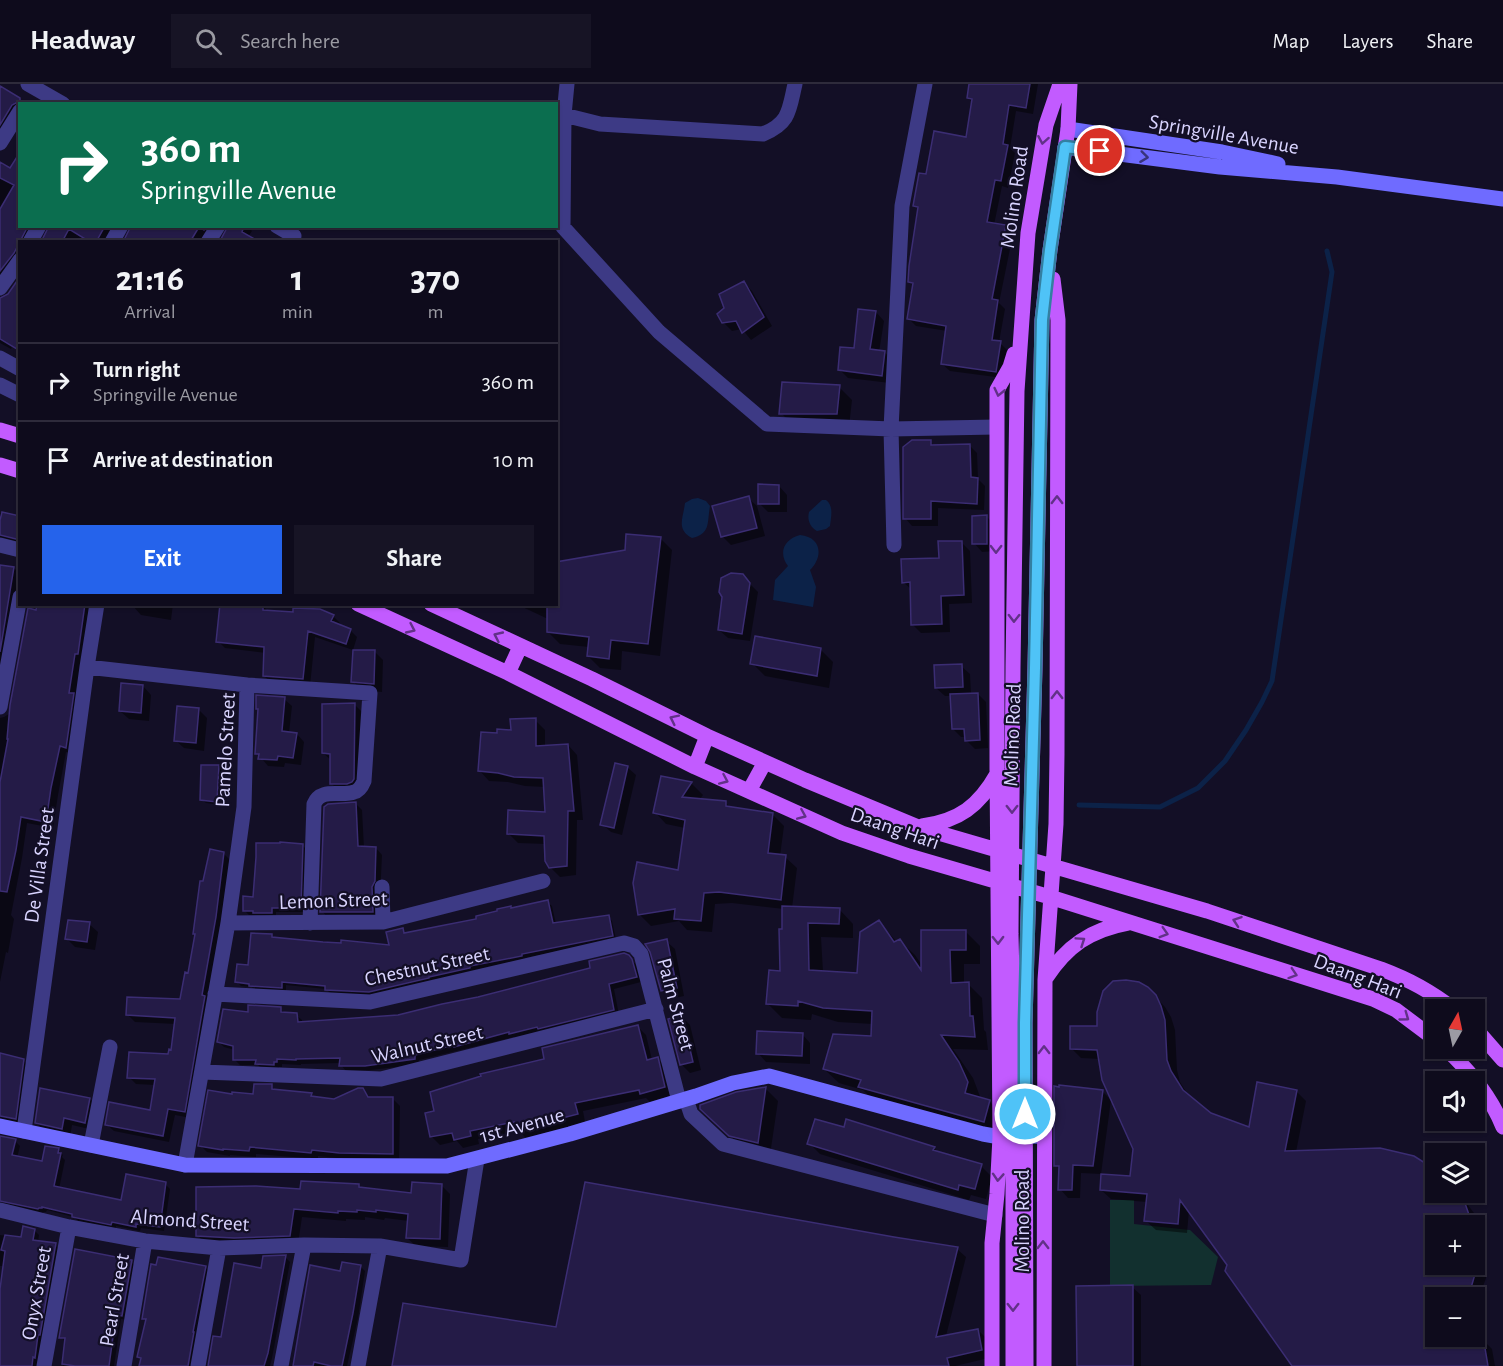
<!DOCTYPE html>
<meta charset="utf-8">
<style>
body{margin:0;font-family:"Alegreya Sans",sans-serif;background:#171425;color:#f1f3f6;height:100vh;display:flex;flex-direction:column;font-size:22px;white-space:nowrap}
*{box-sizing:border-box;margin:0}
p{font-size:20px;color:#9b9ba3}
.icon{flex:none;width:33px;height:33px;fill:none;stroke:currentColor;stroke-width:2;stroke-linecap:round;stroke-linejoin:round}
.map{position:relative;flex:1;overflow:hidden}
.drawer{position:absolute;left:18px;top:156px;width:540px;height:366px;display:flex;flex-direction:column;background:#0e0b1c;border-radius:0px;box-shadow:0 2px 4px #0004,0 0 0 2px #2e2b3b}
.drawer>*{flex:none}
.guide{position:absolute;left:18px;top:18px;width:540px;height:126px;border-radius:0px;box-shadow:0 2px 4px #0004,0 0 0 2px #2e2b3b;background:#0b6e4f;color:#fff;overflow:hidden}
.needle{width:39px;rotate:9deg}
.tools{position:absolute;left:1425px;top:915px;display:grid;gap:12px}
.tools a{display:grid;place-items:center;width:60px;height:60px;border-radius:0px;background:#0e0b1c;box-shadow:0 2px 4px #0004,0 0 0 2px #2e2b3b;font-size:30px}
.pin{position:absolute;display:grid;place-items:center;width:51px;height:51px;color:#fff;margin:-26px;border:3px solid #fff;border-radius:50%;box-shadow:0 2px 6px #0007}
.me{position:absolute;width:66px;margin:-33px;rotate:0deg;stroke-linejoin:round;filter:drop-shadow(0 0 4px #0008)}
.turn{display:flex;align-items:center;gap:21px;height:126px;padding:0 24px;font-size:27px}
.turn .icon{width:78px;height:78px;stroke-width:2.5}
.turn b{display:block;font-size:42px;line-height:51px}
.eta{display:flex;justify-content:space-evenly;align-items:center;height:102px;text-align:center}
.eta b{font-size:36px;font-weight:700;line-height:42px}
.button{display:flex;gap:12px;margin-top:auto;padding:12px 24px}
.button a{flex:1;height:69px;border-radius:0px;background:#2563eb;color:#fff;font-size:24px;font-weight:700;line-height:69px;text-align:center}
.button a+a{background:#171425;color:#f1f3f6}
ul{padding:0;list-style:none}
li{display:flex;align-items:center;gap:18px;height:78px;padding:0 24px;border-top:2px solid #2e2b3b}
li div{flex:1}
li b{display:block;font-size:22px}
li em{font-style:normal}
header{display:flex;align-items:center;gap:36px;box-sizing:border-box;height:84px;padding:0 30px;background:#0e0b1c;border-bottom:2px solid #2e2b3b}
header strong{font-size:28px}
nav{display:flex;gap:33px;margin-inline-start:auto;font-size:21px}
.search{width:420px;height:54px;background:#171425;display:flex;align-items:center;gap:15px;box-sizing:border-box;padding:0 21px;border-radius:0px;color:#9b9ba3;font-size:22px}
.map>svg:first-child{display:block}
</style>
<header>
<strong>Headway</strong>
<div class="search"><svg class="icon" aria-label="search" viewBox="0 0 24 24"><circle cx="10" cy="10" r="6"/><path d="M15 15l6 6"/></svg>Search here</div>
<nav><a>Map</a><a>Layers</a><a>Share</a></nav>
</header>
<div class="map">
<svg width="1503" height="1282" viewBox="0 0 1503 1282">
<rect width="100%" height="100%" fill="#130f26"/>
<path fill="#12302f" d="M1110 1116H1134V1140L1190 1146 1218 1173 1211 1201 1110 1202Z"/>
<path fill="#0c2248" d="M698 414 706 417 710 422C707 438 711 450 692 454 676 445 683 435 685 419L692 415Z
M822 416H826C834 422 831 433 830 442L826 445 817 447C810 443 807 436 809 428Z
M800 451C821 453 824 472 810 486L816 503 813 523 773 516 775 496 788 482C778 469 784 455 800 451Z"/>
<path fill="#0007" fill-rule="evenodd" d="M970 0H1038L1033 30 1016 27 1010 64 1015 69 1008 104 1002 102 994 141 1005 143 1013 150 999 219 1005 225 999 258 1007 266 1003 294 950 287 942 280 947 247 916 242 909 235 914 202 910 197 919 126 915 121 927 92 967 55 973 19 968 14Z
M4 6 26 20H20V27L0 58V11Z
M20 71V142H38L30 158H20V176L0 204V84L11 86Z
M50 142H120L111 158H43Z
M160 142H217L207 158H194L186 153 183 158H125L131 147Z
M229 142H247L252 147 248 153 256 158H222L228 148Z
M20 196V268L12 263 11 265 0 259V215L9 211Z
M744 199 752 207 772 242 751 256 742 245 732 247 723 238Z
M876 228 884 237 879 268H884L893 276 890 299 848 294 839 285 855 266Z
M839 303 852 316 849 343 794 342 781 329Z
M930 357 935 363 969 361 977 369 978 395 985 402 984 426 938 424V442H912L905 434Z
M779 402 787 411V428H768L759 419Z
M748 414 757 422 765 452 731 461 722 452Z
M0 429 20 434V460L0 456Z
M987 433 995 441V467L982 468 974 459Z
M660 454 672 466 660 572 622 567 621 586 600 584 588 572 589 563 560 560 548 548V535L516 520H556L626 467Z
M961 458 970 467 972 519 949 520 950 548 921 549 913 541 912 506 903 498 940 475Z
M0 482 14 484 20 490V497L0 610Z
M742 492 758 508 750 557 728 554 719 546Z
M37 520H89L73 670 66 668 58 711 53 744 27 739 22 774 11 831 14 835 8 869 6 868 0 898V634L4 633 9 630 11 625Z
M131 520H173L171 536 141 531Z
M262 521 269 528 333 532 340 539 339 542 350 546 357 553 353 566 315 553 310 602 272 599 264 592 266 569 225 564 218 557Z
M820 565 833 578 829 604 765 592 752 579Z
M375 568 383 576 382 608 361 606 353 597Z
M961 582 970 590 971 610H978L986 618 988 664 975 665 966 656V653H961L953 645 952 612H945L936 604Z
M143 602 151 611 149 637 129 635 120 627Z
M284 615 292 622 289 649 297 650 304 658 301 681 285 679 284 683 268 682 257 669Z
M354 620 363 629 362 704 340 708 331 699 332 677 323 669Z
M198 625 207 634 204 667 184 664 175 656Z
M535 636 545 646V663L568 661 577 671 583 736H577L576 791 560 793 550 783 546 760 518 759 508 749 547 729 545 703 525 702 508 698 489 697 480 687 498 651 512 647Z
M218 682 222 686 220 721 206 719 202 716Z
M627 683 636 691 622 751 611 748 602 740Z
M662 693 691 699 703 711 699 716 725 718 731 724 772 730 784 742 780 772 785 773 797 784 792 824 839 825 853 840V854L821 853 823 888 859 890 879 838 897 858 900 857 915 871 923 883 966 848 980 862V880H964V900H968L982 914 984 946 986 948 988 966 953 965 973 994 981 1015 989 1017 1003 1031 998 1052 874 1017 863 1006 839 999 824 985 873 953V940L838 938 812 930 811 936 782 934 768 920 782 888 784 825 732 819 715 820 712 848 687 846 679 837 651 842 639 830 680 788 685 744 666 740 655 728Z
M355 719 362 726 364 764H376L382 771 379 834H328L322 827Z
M302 761 307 766 305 828H276V833L249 831 244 826Z
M223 769 230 776 191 1034 175 1031 169 1058 114 1047 106 1040 151 1027 155 1001 136 1000 129 993 170 971 172 967 176 940 135 938 128 931 181 917 189 891 205 799Z
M547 818 552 822 556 840 608 832 612 837 616 855 525 874 526 876 374 912 330 909 326 905 286 901V907L255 906 252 903 241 902 237 898 271 851 275 855 390 862 402 846 407 850 478 836 512 825Z
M89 840 98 848 95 866 75 863 67 855Z
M666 857 675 865 684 912 670 915 662 906Z
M628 872 637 882 641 898 614 905 619 931 516 955 514 953 419 976 420 980 371 986 346 987 341 981V979L301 980V981L282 980V983H279V986L262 985 258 981H240L235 976V966L224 963 218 957 249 929 280 925 286 930 296 931 302 936V940L398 933 478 915 592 885Z
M1147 904 1165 923 1171 933 1175 946 1177 986 1180 998 1190 1014 1211 1030 1250 1045 1296 1007 1306 1017 1296 1068 1436 1108H1458L1474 1129 1485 1160 1486 1194 1474 1229V1214H1436V1252L1482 1255 1492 1265 1495 1282H1294L1229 1181 1189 1126 1187 1149 1156 1146 1146 1137 1147 1118 1111 1115 1101 1106 1132 1093 1135 1065 1100 975 1081 974 1071 964 1099 944ZM1436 1142H1474V1180H1436Z
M682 933 690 941 701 986 690 989 681 980Z
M637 942 646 951 652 976 657 975 666 983 673 1011 650 1018 646 1014 583 1027 585 1038 526 1054 519 1047 478 1055 479 1060 463 1064 457 1057 440 1061 431 1052 435 1028 546 976Z
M802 950 810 959V980L766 978 758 969Z
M0 971 23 976 30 983 22 1041 5 1039 0 1034Z
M271 1002 277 1008 311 1011 314 1014 334 1017 363 1006 371 1015H393L400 1022 399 1077 347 1075 318 1072V1075L256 1070V1073L230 1071V1072L207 1068 200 1061 234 1012 254 1011Z
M765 1004 778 1017 770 1071 744 1064 715 1038Z
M1103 1008 1111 1016 1101 1090 1081 1089 1080 1114H1068L1060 1105V1086L1056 1081Z
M90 1015 98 1023 94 1046 72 1041 70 1053 45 1047 36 1039Z
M0 1054 15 1057 20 1062 17 1074 43 1078 58 1066 63 1071 62 1073 65 1076 59 1105 122 1118 165 1100 170 1105 164 1147 141 1144 140 1147 116 1142V1145L78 1137 74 1133 47 1126 46 1128H43V1129L0 1120Z
M809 1059 934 1064 940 1070 981 1082 992 1093 986 1115 971 1111 969 1116 820 1070Z
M358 1101 362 1105 413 1110 441 1101 450 1110 448 1163 416 1162 407 1154 409 1137 385 1134 384 1136 365 1133V1136L346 1135V1137L302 1133 298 1160H206L197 1151 301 1107Z
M34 1146 39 1151 38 1158 55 1161 60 1166 37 1282H0V1220L4 1182H0V1151L22 1154Z
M957 1165 966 1173 946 1252 978 1246 986 1254 989 1274 955 1282H393L557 1245Z
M285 1173 290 1178 272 1274 270 1282H209L222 1255 262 1186Z
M131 1178 136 1183 127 1236 121 1235 114 1282H63L66 1258 61 1253Z
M360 1182 365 1187 358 1234 347 1282H295L341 1189Z
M205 1183 210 1188 193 1282H141L142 1276 139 1273 147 1238 143 1234Z
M1132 1203 1141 1211V1282H1078Z"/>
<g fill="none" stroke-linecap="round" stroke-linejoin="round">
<path stroke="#0c2248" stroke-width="5" d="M1079 721 1160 723 1198 704 1225 677 1246 646 1262 618 1272 597 1332 188 1327 167"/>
</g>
<path fill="#241b47" stroke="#3b2d73" stroke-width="1.5" d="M969 0H1030L1026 24 1009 21 1003 60 1008 61 1001 97 995 96 987 138 1006 141 992 215 998 216 992 256 1001 257 996 288 941 280 946 242 907 235 913 199 908 198 909 182 918 123 913 122 919 89 926 90 934 47 966 53 972 15 967 14Z
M0 2 20 14V17L12 21 0 41Z
M20 68V142H28L14 169 0 187V125L14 101 0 94V78L10 84Z
M49 142H105L96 158H90L69 145 62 158H41Z
M131 142H206L204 146 199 143 190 158H130L125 154Z
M228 142H244L242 148 260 158H225L221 155Z
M17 197 20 198V267L0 255V214L8 210Z
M744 197 764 233 742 249 736 237 722 239 717 230 724 224 719 210Z
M858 225 876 227 870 265 885 267 882 292 838 286 840 263 854 264Z
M782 298 840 301 837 330H779Z
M912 356H931V361L970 360 971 393 978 394 977 420 931 417V435H903V363Z
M758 400 779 401V420H758Z
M749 412 757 444 721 453 712 422Z
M2 428 20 432V456L0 451V436Z
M987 431V460H972V432Z
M626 450 661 453 648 560 611 556 609 575 587 572 589 553 547 548V520H556V478L625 466Z
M938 457H962L964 511 941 512 942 540 911 541 910 498 902 499 901 475 939 474Z
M0 481 14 483 0 568Z
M731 489 743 490 750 499 742 550 718 546 722 513 719 508 721 494Z
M37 520H85L78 570H75L69 609H74L66 664 60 662 51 704 46 738 21 733 16 766 7 808 0 807V698L8 655H7L10 621 28 524 36 526Z
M220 520H263V526L293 528V524L320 525 334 531 331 537 351 545 346 560 308 547 303 595 263 592 264 563 216 558Z
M755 552 821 564 817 592 750 580Z
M353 566H375L374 600 351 598Z
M962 580 963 603 935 604 934 581Z
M121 599 143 601 141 629 119 627Z
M978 609 980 656 965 657 964 645H952L950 610Z
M256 611 285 613 282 647 297 649 293 674 278 672 277 676 258 675 259 670H255L258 625H256Z
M355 619 354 695 352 698 347 700H330V670L322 669V620Z
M177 622 199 624 196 659 174 657Z
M536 634V662L568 660 574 727H568L567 782 549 784 545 777 544 752 507 750 508 726 545 728 543 694 514 693 498 689 478 687 481 648 497 649V645L511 646 510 635Z
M615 679 628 682 614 744 600 741Z
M201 681H219L217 718 200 716Z
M661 692 692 698 682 713 726 717V722L773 729 768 769 786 771 781 816 719 808 704 809 701 837 674 835 675 825 638 831 633 799 637 778 678 786 685 736 653 729Z
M356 718 358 762 376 763 375 797 372 803 373 828H320L324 723 328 720Z
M280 758 303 760 301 824H272V829H253V827H243V812L253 813 256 773V759H280Z
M210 765 224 768 216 833 202 911 205 912 203 923 185 1028 168 1025 163 1052 105 1041 109 1018 150 1026 155 995 127 994 129 968 168 970 169 965 171 966 175 934 126 931 127 913 180 915 185 888 188 889 195 850H193L200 797H203Z
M548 816 553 839 609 831 613 852 522 870V872L470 882V884L429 893V894L369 908 325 906V902L282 898V904L249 902V900L235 898 237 880 248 881 251 849 272 850V853L323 858 341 859V856L389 861 386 848 403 844 404 849 445 841 476 835V832L497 827V825L511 822V824Z
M782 822 840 824 839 840 808 839 809 886 857 889 860 848 879 836 894 858 900 855 921 886V846H966V866H950L951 899 969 898 970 932H973L975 953 941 951 959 978 968 998 965 1009 990 1016 984 1038 858 1003 861 996 823 985 833 950 871 952 872 927 823 924 798 917V922L766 920 769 886 780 887 779 845H782Z
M68 836 90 838 87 858 65 855Z
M667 855 677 904 661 907 650 868 645 860Z
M624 869 629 871 632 875 637 893 609 900 614 926 538 945 537 943 509 950V948L454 963V961L415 971V975L365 982H339L340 974 296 975V976L277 975V978H274V981L255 980 256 976H233V962L217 958 223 925 248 928V921L281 923V928L297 929 298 938 398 931 442 920 478 913 590 884 589 877Z
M1126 896 1139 898 1148 903 1156 911 1161 922 1165 936 1167 976 1171 987 1183 1006 1211 1029 1249 1043 1257 998 1297 1006 1285 1067 1380 1064 1414 1072 1436 1086V1108H1461L1473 1142H1436V1180H1478L1468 1214H1436V1252H1483L1488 1282H1292L1225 1187 1227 1181 1180 1116 1178 1140 1144 1137 1147 1110 1100 1106 1101 1090 1130 1092 1133 1065 1102 996 1097 966 1070 965V942H1097V928L1103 907 1113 897Z
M682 931 693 978 680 981 668 935Z
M638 941 647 976 658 973 665 1003 640 1010 639 1006 575 1019 578 1030 516 1046 514 1038 470 1047 471 1052 454 1056 452 1049 430 1053 425 1029 434 1027 430 1008 481 992 480 990 544 975 542 964Z
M757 947 803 949 802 972 756 970Z
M0 969 24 975 16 1035 0 1032Z
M254 1000H272V1005L312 1009 311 1012 334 1015 358 1004H363L368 1013H393V1070L339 1069 312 1066 311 1069 250 1063 249 1067 223 1065V1066L198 1062 208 1006 232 1010V1008L253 1010Z
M1059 1001 1103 1006 1093 1082 1073 1081 1072 1106H1058L1059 1082H1054V1002L1059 1003Z
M766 1003 758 1059 729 1052 700 1025V1021L736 1008Z
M40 1004 90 1014 85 1039 64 1034 62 1045 35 1039Z
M815 1035 844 1043 846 1035 935 1063 933 1066 982 1080 975 1105 959 1101 958 1106 807 1060Z
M0 1052 16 1055 12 1071 42 1077 45 1062 59 1064 58 1069H61L54 1102 121 1116 126 1090 166 1098 160 1143 136 1140V1143L112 1138 111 1141 72 1133V1130L42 1123V1124H39L38 1125 0 1117Z
M301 1097 359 1100V1103L411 1109 412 1098 442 1100 440 1155 406 1154 408 1130 376 1126V1128L357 1126V1128L338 1127V1129L294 1125 290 1152 234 1154 196 1152V1103L256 1102 300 1105Z
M585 1098 894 1153 958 1163 936 1253 978 1245 982 1266 947 1274 949 1282H392L403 1219 556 1243Z
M23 1142 35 1145 33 1156 56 1159 40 1251H38L35 1274 33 1273 32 1282H0V1205L5 1167 1 1166 5 1151 21 1153Z
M75 1165 132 1176 122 1232 116 1231 109 1282H75L62 1280 65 1254H59Z
M286 1171 268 1269 264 1282H208L213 1252 221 1253 234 1179 261 1184 263 1172Z
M158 1173 206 1182 193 1248H194L188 1282H139L141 1274 137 1273 146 1235H142L151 1180 156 1181Z
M342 1178 361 1181 353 1229 342 1282H331L314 1278 313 1282H293L310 1181 340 1187Z
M1133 1201V1282H1077L1076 1202Z"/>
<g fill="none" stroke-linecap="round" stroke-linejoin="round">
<path stroke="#3d3a85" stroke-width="15" d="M28 0 63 20
M567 0 564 31 563 143 659 248 767 340 891 345 996 343
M564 31 600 40 763 50C790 39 789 26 795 0
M0 59 20 27
M277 142 294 152 291 158
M30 158 39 142
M112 158 121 142
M208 158 218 142
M0 204 20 176
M0 274 20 285
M0 301 20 311
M0 461 20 466
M894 461 891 345 902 122 925 0
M87 583 247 601
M0 623 20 513
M382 803 383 838
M228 839 383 838 543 797
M215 910 370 918 624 859 634 862 641 870 679 1017
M202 988 381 995 656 925
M686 1015 691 1030 723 1060 995 1131
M24 1047 87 583 97 520
M91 1061 110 963
M185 1081 228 839 244 723 247 601 370 609 364 697C362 702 359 707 354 708 341 713 321 703 314 720L310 839
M0 1126 69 1143 145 1157 219 1164 304 1161 380 1162 461 1176 477 1075
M44 1282 69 1143
M124 1282 145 1157
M198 1282 219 1164
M281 1282 304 1161
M358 1282 380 1162"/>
<path stroke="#6f6bff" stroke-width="15" d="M1068 45 1222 68 1278 80
M1065 63 1220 83 1337 93 1503 115
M0 1042 185 1081 447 1082 570 1050 696 1012 733 999 769 992 983 1050 1000 1053 1044 1052"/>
<path stroke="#c25bff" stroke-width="15" d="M0 346 20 352
M0 381 20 387
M358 520 508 589 695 683 842 749 909 772 1050 813 1373 915 1396 926 1436 956
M431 520 592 595 707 652 805 696 918 743 1207 827 1381 885C1410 896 1430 907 1455 926
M508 589 520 563
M695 683 707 652
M749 707 765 678
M922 742C959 737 979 722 997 690
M1046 894C1067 862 1090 846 1128 839
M1474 943 1503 976
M1445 964C1470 987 1491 1013 1503 1043
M992 1282V1159L997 1110 1000 1053 997 685V306L1010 283 1014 270
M1013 1282V940L1011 850 1013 583 1017 307 1028 149 1046 41 1060 0
M1026 1282 1025 939 1035 584 1042 236 1050 166 1068 45 1070 0
M1044 1282 1045 896 1056 740 1057 670 1058 236 1053 195"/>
</g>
<defs><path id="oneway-chevron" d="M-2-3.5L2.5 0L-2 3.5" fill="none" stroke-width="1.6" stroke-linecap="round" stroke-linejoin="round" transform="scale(1.5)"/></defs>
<g stroke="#623188">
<use href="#oneway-chevron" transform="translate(1043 56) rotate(100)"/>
<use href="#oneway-chevron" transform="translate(999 308) rotate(103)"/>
<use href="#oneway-chevron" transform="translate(1057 416) rotate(-90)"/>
<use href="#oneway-chevron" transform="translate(996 465) rotate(90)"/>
<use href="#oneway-chevron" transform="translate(1014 534) rotate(91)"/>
<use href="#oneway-chevron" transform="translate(411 545) rotate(25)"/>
<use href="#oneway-chevron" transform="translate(498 552) rotate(-155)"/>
<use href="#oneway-chevron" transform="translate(1057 611) rotate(-90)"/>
<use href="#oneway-chevron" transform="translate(674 635) rotate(-154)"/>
<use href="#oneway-chevron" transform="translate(724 696) rotate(24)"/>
<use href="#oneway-chevron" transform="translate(1012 725) rotate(90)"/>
<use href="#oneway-chevron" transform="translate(802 731) rotate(23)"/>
<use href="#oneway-chevron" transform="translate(1237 837) rotate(-161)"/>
<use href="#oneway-chevron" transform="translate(1164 849) rotate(17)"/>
<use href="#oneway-chevron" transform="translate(998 856) rotate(89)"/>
<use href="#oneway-chevron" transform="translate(1081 857) rotate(-34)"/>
<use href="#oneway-chevron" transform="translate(1293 890) rotate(18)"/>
<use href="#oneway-chevron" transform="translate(1405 933) rotate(36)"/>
<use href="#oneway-chevron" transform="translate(1044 966) rotate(-90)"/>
<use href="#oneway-chevron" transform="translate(998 1093) rotate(94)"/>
<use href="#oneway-chevron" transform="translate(1043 1161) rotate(-90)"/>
<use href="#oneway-chevron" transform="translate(1013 1223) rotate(90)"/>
</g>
<use stroke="#38347d" href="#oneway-chevron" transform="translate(1144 73) rotate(7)"/>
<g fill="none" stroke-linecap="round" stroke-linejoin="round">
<defs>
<path id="route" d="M1025 1030V939L1035 584 1042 236 1050 166 1065 63 1100 67"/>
</defs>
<use href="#route" stroke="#337fa1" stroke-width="15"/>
<use href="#route" stroke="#4fc3f7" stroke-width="10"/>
</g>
<g text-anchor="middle" stroke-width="4.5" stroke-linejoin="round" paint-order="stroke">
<g font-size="21" fill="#d9d4ff" stroke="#130f26">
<text transform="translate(1224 50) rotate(10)" y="7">Springville Avenue</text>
<text transform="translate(1014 113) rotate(-82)" y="7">Molino Road</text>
<text transform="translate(1012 651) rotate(-88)" y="7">Molino Road</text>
<text transform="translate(225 666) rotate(-87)" y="7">Pamelo Street</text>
<text transform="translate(895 744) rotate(19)" y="7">Daang Hari</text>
<text transform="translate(39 781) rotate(-82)" y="7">De Villa Street</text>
<text transform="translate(333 816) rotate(-2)" y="7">Lemon Street</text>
<text transform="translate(427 882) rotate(-12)" y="7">Chestnut Street</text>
<text transform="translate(1358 892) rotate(21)" y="7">Daang Hari</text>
<text transform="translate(676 920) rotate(75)" y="7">Palm Street</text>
<text transform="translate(427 960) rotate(-13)" y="7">Walnut Street</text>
<text transform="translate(522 1041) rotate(-15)" y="7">1st Avenue</text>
<text transform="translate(190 1136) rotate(4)" y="7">Almond Street</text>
<text transform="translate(1022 1137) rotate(-90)" y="7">Molino Road</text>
<text transform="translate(36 1209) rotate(-80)" y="7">Onyx Street</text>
<text transform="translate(114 1216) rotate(-80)" y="7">Pearl Street</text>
</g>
</g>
</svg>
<div class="tools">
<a><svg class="needle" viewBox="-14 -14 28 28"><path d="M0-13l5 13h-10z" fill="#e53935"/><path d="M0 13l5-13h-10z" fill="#9b9ba3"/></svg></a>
<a><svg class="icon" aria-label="sound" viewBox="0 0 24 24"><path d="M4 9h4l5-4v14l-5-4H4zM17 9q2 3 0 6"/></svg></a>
<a><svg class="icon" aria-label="layers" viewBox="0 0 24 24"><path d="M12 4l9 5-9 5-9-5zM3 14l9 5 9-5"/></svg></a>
<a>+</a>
<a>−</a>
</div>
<div class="pin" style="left:1100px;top:67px;background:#d93025"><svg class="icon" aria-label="arrive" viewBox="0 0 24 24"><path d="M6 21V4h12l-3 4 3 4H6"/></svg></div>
<svg class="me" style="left:1025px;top:1030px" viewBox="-20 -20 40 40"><circle r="17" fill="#4fc3f7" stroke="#fff" stroke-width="3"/><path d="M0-11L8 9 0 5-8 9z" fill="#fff"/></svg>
<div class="guide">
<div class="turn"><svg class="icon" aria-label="right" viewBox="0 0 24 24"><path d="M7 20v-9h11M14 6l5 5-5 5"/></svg><div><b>360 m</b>Springville Avenue</div></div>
</div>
<section class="drawer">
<div class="eta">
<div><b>21:16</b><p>Arrival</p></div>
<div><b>1</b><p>min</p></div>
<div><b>370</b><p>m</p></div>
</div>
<ul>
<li><svg class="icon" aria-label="right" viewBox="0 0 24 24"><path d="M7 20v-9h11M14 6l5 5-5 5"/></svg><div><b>Turn right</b><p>Springville Avenue</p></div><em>360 m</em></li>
<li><svg class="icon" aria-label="arrive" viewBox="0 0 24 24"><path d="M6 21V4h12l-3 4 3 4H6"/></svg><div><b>Arrive at destination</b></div><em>10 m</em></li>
</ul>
<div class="button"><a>Exit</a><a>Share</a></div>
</section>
</div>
